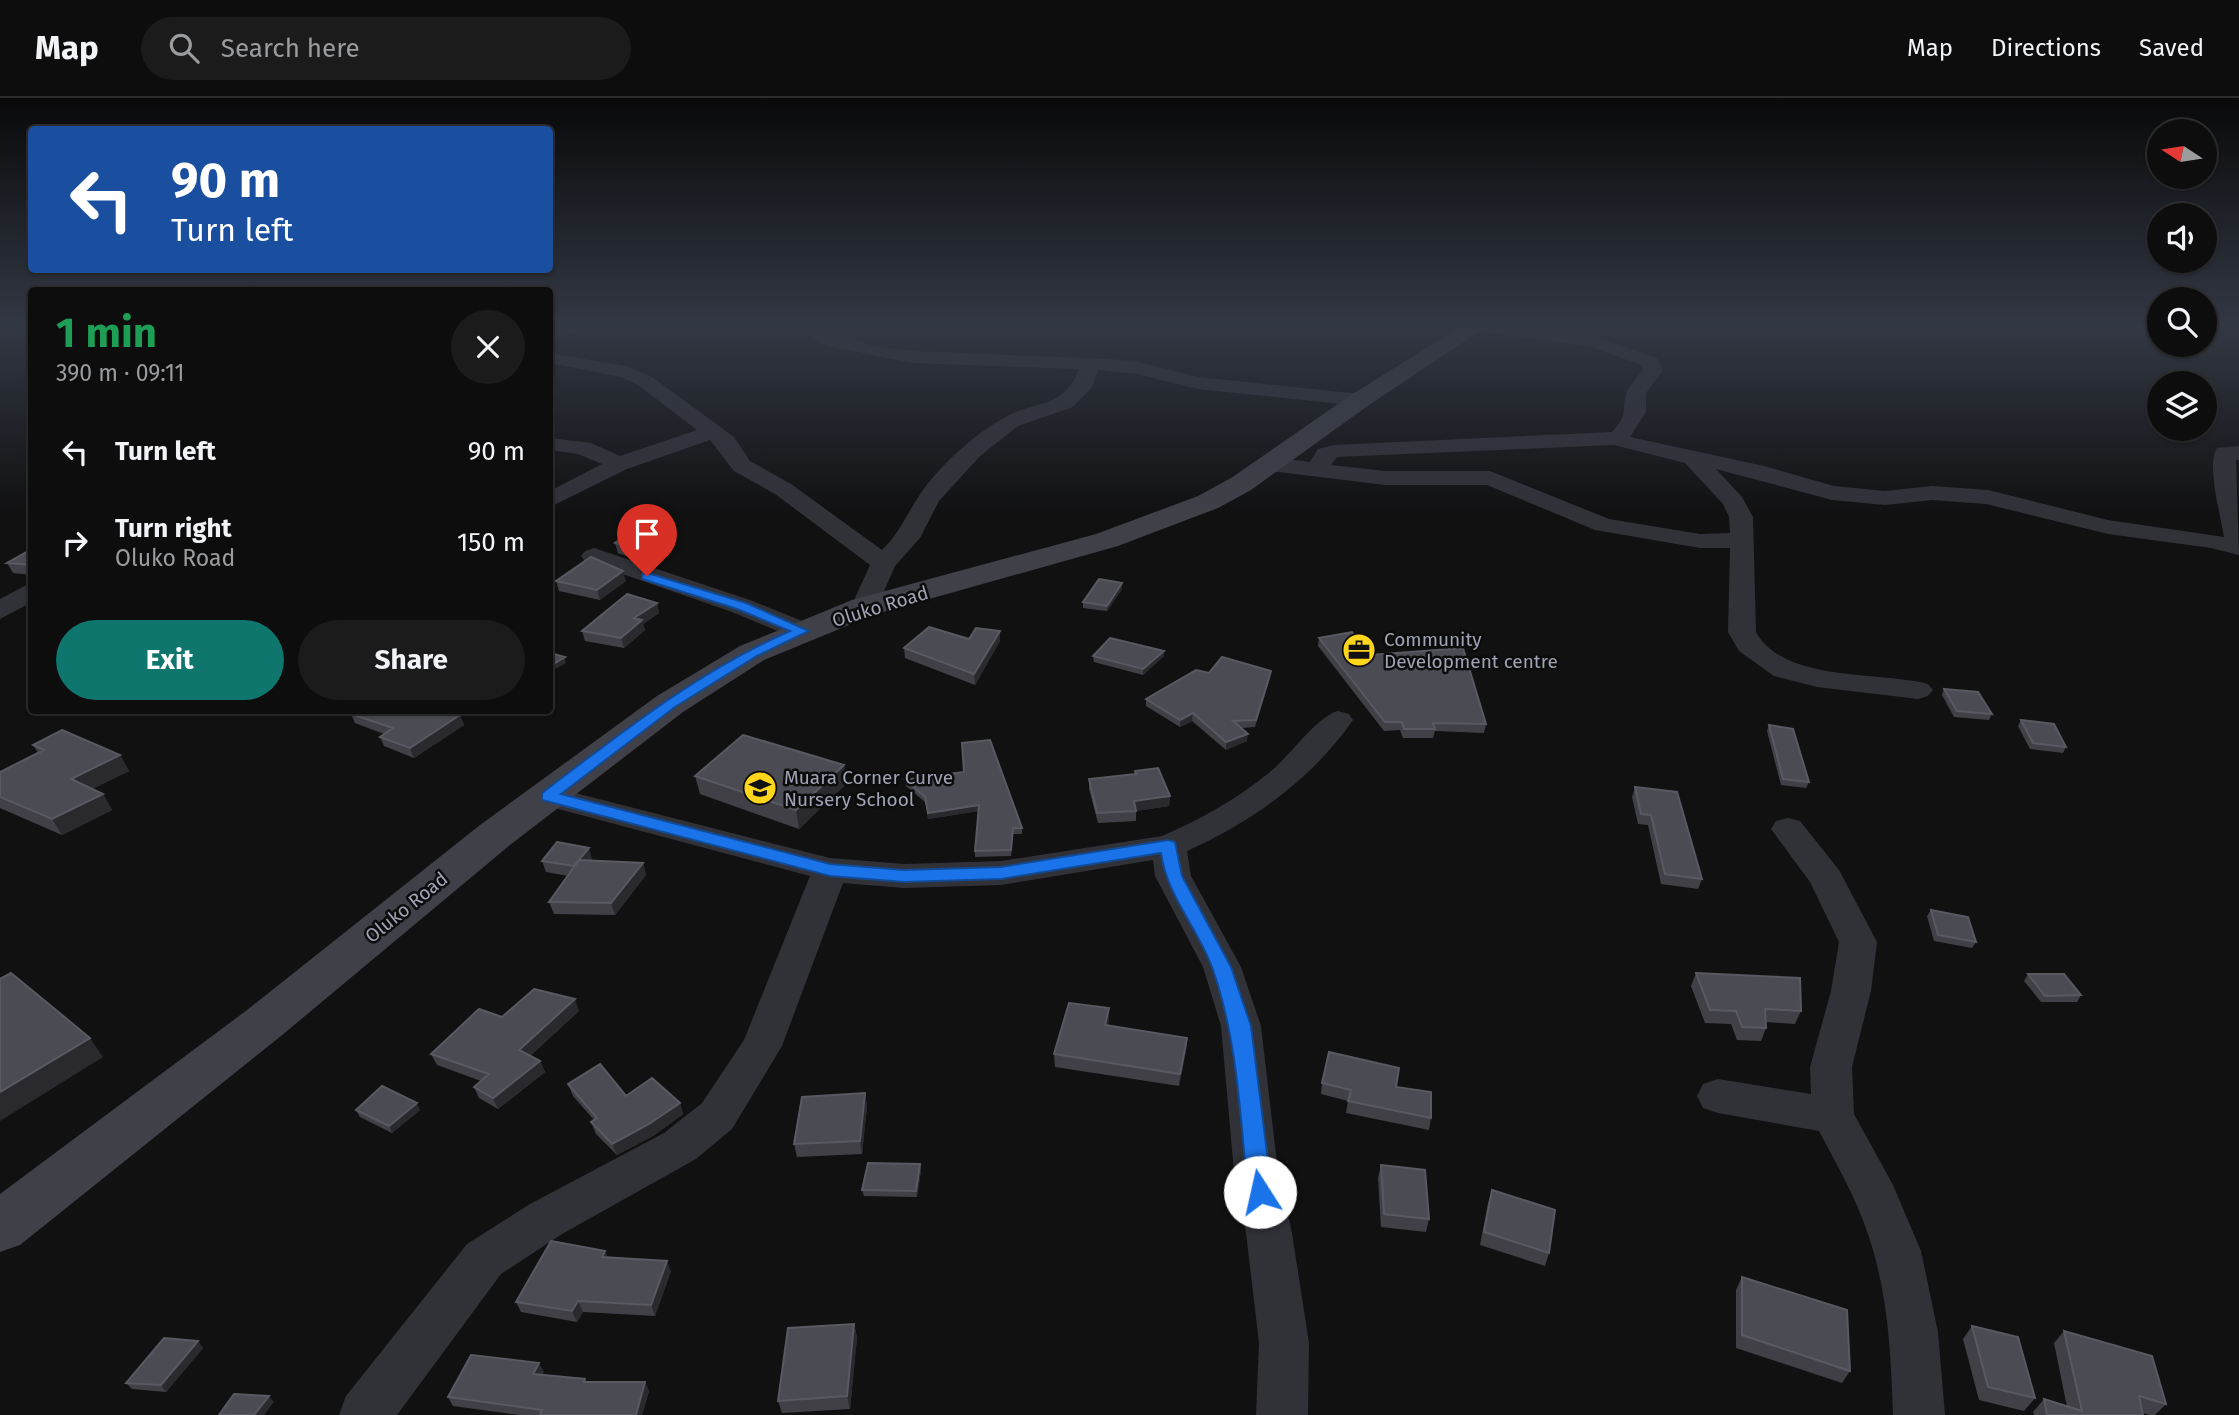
<!DOCTYPE html>
<meta charset="utf-8">
<style>
body{margin:0;font-family:"Fira Sans",sans-serif;background:#1b1b1c;color:#f1f3f6;height:100vh;display:flex;flex-direction:column;font-size:26px;white-space:nowrap}
*{box-sizing:border-box;margin:0}
p{font-size:23px;color:#9a9c9e}
.icon{flex:none;width:38px;height:38px;fill:none;stroke:currentColor;stroke-width:2;stroke-linecap:round;stroke-linejoin:round}
.map{position:relative;flex:1;overflow:hidden}
.sheet{position:absolute;left:28px;top:189px;width:525px;height:427px;display:flex;flex-direction:column;background:#0d0d0e;border-radius:7px;box-shadow:0 2px 5px #0004,0 0 0 2px #2d2d2e}
.sheet>*{flex:none}
.banner{position:absolute;left:28px;top:28px;width:525px;height:147px;border-radius:7px;box-shadow:0 2px 5px #0004,0 0 0 2px #2d2d2e;background:#1a4fa0;color:#fff;overflow:hidden}
.needle{width:46px;rotate:282deg}
.buttons{position:absolute;left:2147px;top:21px;display:grid;gap:14px}
.buttons a{display:grid;place-items:center;width:70px;height:70px;border-radius:50%;background:#0d0d0e;box-shadow:0 2px 5px #0004,0 0 0 2px #2d2d2e;font-size:35px}
.pin{position:absolute;display:grid;place-items:center;width:60px;height:60px;color:#fff;margin:-72px -30px;border-radius:50% 50% 50% 0;rotate:-45deg;box-shadow:0 0 7px #0007}
.pin .icon{rotate:45deg}
.me{position:absolute;width:77px;margin:-38px;rotate:350deg;stroke-linejoin:round;filter:drop-shadow(0 0 5px #0008)}
.turn{display:flex;align-items:center;gap:24px;height:147px;padding:0 28px;font-size:32px}
.turn .icon{width:91px;height:91px;stroke-width:2.5}
.turn b{display:block;font-size:49px;line-height:60px}
.round{display:grid;place-items:center;flex:none;width:74px;height:74px;border-radius:37px;background:#1b1b1c}
.head{display:flex;align-items:center;justify-content:space-between;height:119px;padding:0 28px}
h1{font-size:42px;font-weight:700;line-height:52px;color:#1e9e55}
.cta{display:flex;gap:14px;margin-top:auto;padding:14px 28px}
.cta a{flex:1;height:80px;border-radius:42px;background:#0f766e;color:#fff;font-size:28px;font-weight:700;line-height:80px;text-align:center}
.cta a+a{background:#1b1b1c;color:#f1f3f6}
ul{padding:0;list-style:none}
li{display:flex;align-items:center;gap:21px;height:91px;padding:0 28px}
li div{flex:1}
li b{display:block;font-size:26px}
li em{font-style:normal}
header{display:flex;align-items:center;gap:42px;box-sizing:border-box;height:98px;padding:0 35px;background:#0d0d0e;border-bottom:2px solid #2d2d2e}
header strong{font-size:33px}
nav{display:flex;gap:38px;margin-inline-start:auto;font-size:24px}
.search{width:490px;height:63px;background:#1b1b1c;display:flex;align-items:center;gap:18px;box-sizing:border-box;padding:0 24px;border-radius:38px;color:#9a9c9e;font-size:26px}
.map>svg:first-child{display:block}
</style>
<header>
<strong>Map</strong>
<div class="search"><svg class="icon" aria-label="search" viewBox="0 0 24 24"><circle cx="10" cy="10" r="6"/><path d="M15 15l6 6"/></svg>Search here</div>
<nav><a>Map</a><a>Directions</a><a>Saved</a></nav>
</header>
<div class="map">
<svg width="2239" height="1317" viewBox="0 0 2239 1317">
<rect width="100%" height="100%" fill="#111112"/>
<g fill="none" stroke-linecap="round" stroke-linejoin="round">
<path fill="#313138" fill-rule="evenodd" d="M587 229 584 233 550 240V230Z
M789 229H814L873 248 912 253 1111 261 1138 264 1198 279 1360 296 1370 302 1360 308 1198 291 1138 276 1098 272 1092 289 1073 309 1018 328 980 358 939 403 920 440 895 468 877 509 873 515H855L851 509 870 467 775 396 734 373 710 342 627 371 550 409V393L602 366 578 356 550 352V340L591 345 620 358 697 332 638 287 621 279 550 265V255L626 268 652 279 734 339 750 363 791 386 882 452C899 436 906 417 919 398 938 369 971 339 1002 321 1035 301 1063 313 1079 271L912 265 828 248Z
M1477 229H1527L1591 238 1657 260 1663 272 1646 295V314L1630 339 1764 368 1834 388 1885 393 1932 388 1988 392 2108 422 2224 439C2221 419 2206 367 2217 350L2239 348V362H2236L2239 457 2211 450 2108 436 1986 406 1932 402 1885 407 1832 402 1716 371 1742 399 1753 419 1756 534C1784 585 1879 573 1928 586L1933 592 1928 598 1918 601 1817 589 1774 578 1739 553 1728 534 1730 450H1700L1595 432 1487 387H1385L1269 373 1258 366 1269 359 1310 364 1318 351 1334 347 1612 334C1629 315 1621 316 1626 296 1628 288 1638 279 1643 272L1642 267 1588 248 1486 234ZM1614 347 1685 365 1723 406 1729 419 1730 435 1700 436 1609 421 1490 373H1385L1331 367 1337 359Z
M594 450 750 502 812 527 816 533 812 539H792L732 514 585 463 581 458 585 453Z
M32 484V504L0 521V501Z
M1338 613 1349 616 1353 622C1312 681 1252 724 1187 753L1191 778 1241 869 1261 928 1278 1074 1292 1135 1309 1245 1308 1317H1256L1259 1245 1246 1135 1234 1074 1221 928 1203 869 1155 778 1153 762 1001 787 904 790 843 785 782 948 732 1031 696 1061 562 1136 501 1176 397 1317H339L346 1298 467 1146 530 1106 664 1035 702 1005 744 942 810 778 536 705 532 698 536 691 548 688 830 760 904 766 1001 763 1162 738C1201 721 1237 701 1270 674 1289 659 1317 618 1338 613Z
M1788 720 1800 723 1839 772 1877 844 1871 893 1852 969 1854 1016 1893 1087 1921 1153 1938 1234 1945 1317H1893C1891 1256 1888 1194 1868 1136 1856 1100 1837 1067 1819 1033L1718 1015 1703 1010 1697 998 1703 986 1718 981 1811 996 1810 969 1831 893 1839 844 1810 784 1771 731 1776 723Z"/>
<path fill="#3f4048" fill-rule="evenodd" d="M1460 229H1486L1369 307 1251 392 1218 410 1118 448 876 516 764 562 683 614 510 747 281 938 20 1147 0 1154V1096L247 912 480 727 657 598 740 548 852 502 1096 436 1198 398 1231 380 1351 297Z"/>
</g>
<path fill="#414047" d="M670 432 673 443 643 464 618 455 615 445Z
M32 451V477L13 475 7 465Z
M556 483H626L600 502 559 493Z
M1122 491 1107 513 1083 510V504Z
M657 505 659 515 643 526 645 532 624 550 585 543 582 533Z
M1319 540 1370 557 1486 626 1484 635 1435 633 1433 640H1403L1400 632 1384 633 1318 548Z
M969 541 1000 543 975 587 905 560 904 550Z
M1164 553V558L1143 577 1094 564 1093 558Z
M1209 575 1270 580 1255 629 1241 630 1247 643 1226 652 1192 623 1180 629 1146 608V601Z
M1944 591 1992 616 1989 622 1954 619 1942 597Z
M351 616 460 617 464 627 414 660 384 648 380 639 384 636 355 625Z
M2021 622 2066 649 2063 655 2030 651 2018 628Z
M1769 627 1809 684 1806 690 1781 687 1767 633Z
M33 647 120 657 129 673 92 691 103 696 112 712 62 737 0 710V674L38 655Z
M844 667 847 685 799 731 700 696 695 678Z
M1135 673 1170 698 1169 708 1136 713V723L1098 725 1089 691V681L1135 676Z
M905 682 1022 730V736H1013L1011 758 975 759V753L978 713 928 721 926 705 906 688Z
M1635 689 1702 781 1698 791 1661 786 1648 727 1638 726 1632 699Z
M592 761V762L643 765 646 777 615 817 554 816 549 804 568 778 546 774 542 763Z
M1931 812 1976 844 1972 850 1934 843 1927 818Z
M1696 875 1801 913 1795 926 1766 924V930L1761 943 1737 942 1731 926 1705 925 1691 888Z
M2028 876 2081 897 2077 904H2041L2024 883Z
M1109 910 1108 927 1187 940 1186 953 1179 988 1055 969 1054 956Z
M579 913 530 958 540 963 545 974 498 1011 479 1000 474 989 481 983 437 967 431 956 502 919Z
M1322 985 1396 989 1431 1020 1429 1032 1346 1015 1348 1003 1321 996Z
M568 986 626 998 680 1005 683 1016 653 1038 617 1057 596 1036 591 1024 594 1022 573 998Z
M865 995 867 1008 862 1056 797 1059 794 1046Z
M356 1012H420L392 1035 360 1019Z
M920 1066 921 1073 917 1099 864 1098 862 1092Z
M1381 1067 1429 1121 1426 1134 1381 1129 1378 1080Z
M1492 1092 1549 1155 1545 1168 1480 1147 1488 1105Z
M605 1153 608 1160 671 1173 655 1218 583 1214 577 1224 521 1214 516 1204Z
M1742 1179 1850 1273 1842 1285 1736 1250V1192Z
M854 1226 857 1239 850 1311 782 1315 778 1303Z
M1972 1228 2035 1300 2024 1313 1979 1302 1963 1241Z
M2064 1233 2166 1306 2155 1317H2149L2143 1315V1317H2034L2033 1314 2044 1301 2067 1309 2054 1245Z
M203 1250 166 1294 132 1291 126 1285Z
M544 1274 542 1277 587 1284H645L649 1293 642 1317H519L453 1308 448 1299Z"/>
<path fill="#2a292d" d="M670 432 673 443 643 464 641 453Z
M623 473 626 483 600 502 597 492Z
M1122 485V491L1107 513V508Z
M657 505 659 515 643 526 645 532 624 550 621 540 634 520Z
M1000 533V543L975 587 974 576Z
M1164 553V558L1143 577V571Z
M565 559 566 565 550 574V568Z
M1271 573 1270 580 1255 629 1256 622Z
M1193 615 1192 623 1180 629V622Z
M460 617 464 627 414 660 410 650Z
M1248 636 1247 643 1226 652V644Z
M120 657 129 673 80 697 71 681Z
M844 667 847 685 799 731 796 712Z
M103 696 112 712 62 737 52 721Z
M1170 698 1169 708 1136 713 1134 703Z
M979 707 980 713 928 721V715Z
M589 750 592 761 579 780 576 769Z
M643 765 646 777 615 817 611 805Z
M575 901 579 913 523 964 519 952Z
M1109 910V923L1105 939V927Z
M90 940 103 959 0 1023V994Z
M1187 940 1186 953 1179 988 1180 976Z
M540 963 545 974 498 1011 493 1000Z
M865 995 867 1008 862 1056 860 1043Z
M417 1005 420 1012 392 1035 389 1028Z
M680 1005 683 1016 653 1038 617 1057 612 1046Z
M920 1066 921 1073 917 1099 916 1093Z
M605 1153 610 1163 602 1159Z
M667 1163 671 1173 655 1218 651 1207Z
M578 1203 583 1214 577 1224 572 1213Z
M854 1226 857 1239 850 1311 847 1298Z
M198 1243 203 1250 166 1294 161 1287Z
M539 1265 544 1274 538 1285 533 1276Z
M645 1284 649 1293 642 1317H636Z
M269 1298 274 1304 264 1317H254Z"/>
<path fill="#4b4b53" stroke="#595962" stroke-width="2" d="M642 426 670 432 641 453 615 445Z
M32 451V467L7 465Z
M591 459 623 473 597 492 556 483Z
M1099 481 1122 485 1107 508 1083 504Z
M627 496 657 505 634 520 642 522 621 540 582 533Z
M929 529 969 541 976 530 1000 533 974 576 904 550Z
M1352 534 1370 557 1463 550 1486 626 1433 625 1435 631H1404L1402 624H1385L1319 540Z
M1110 540 1164 553 1143 571 1093 558Z
M550 555 565 559 550 568Z
M1222 559 1271 573 1256 622 1233 623 1248 636 1226 644 1193 615 1180 622 1146 601 1196 572 1209 575Z
M1944 591 1978 594 1992 616 1957 613Z
M356 612H454L460 617 410 650 380 639 393 630 351 616Z
M2021 622 2054 626 2066 649 2033 645Z
M1769 627 1793 631 1809 684 1783 681Z
M62 632 120 657 71 681 103 696 52 721 0 699V674L44 652 33 647Z
M743 637 844 667 796 712 695 678Z
M990 642 1022 730H1013L1011 752 975 753 979 707 928 715 925 699 905 682 964 674 962 645Z
M1158 670 1170 698 1134 703 1136 713 1097 715 1089 681 1136 676 1135 673Z
M1635 689 1677 694 1702 781 1665 776 1651 717 1641 716Z
M557 744 589 750 574 768 542 763Z
M579 762 643 765 611 805 549 804Z
M1931 812 1968 819 1976 844 1938 837Z
M11 875 90 940 0 994V881Z
M1696 875 1800 880 1801 913 1765 911 1766 930 1742 929 1736 913 1710 912Z
M2028 876H2064L2081 897 2045 898Z
M534 891 575 901 519 952 540 963 493 1000 474 989 489 976 431 956 479 911 502 919Z
M1069 905 1109 910 1105 927 1187 940 1180 976 1054 956Z
M1329 954 1399 970 1396 989 1431 994V1020L1348 1003 1351 992 1322 985Z
M600 966 626 998 652 980 680 1005 649 1026 612 1046 591 1024 597 1020 568 986Z
M382 988 417 1005 389 1028 356 1012Z
M865 995 860 1043 794 1046 802 999Z
M868 1065 920 1066 916 1093 862 1092Z
M1381 1067 1425 1072 1429 1121 1384 1116Z
M1492 1092 1555 1112 1549 1155 1484 1134Z
M551 1143 605 1153 602 1159 667 1163 651 1207 578 1203 572 1213 516 1204Z
M1742 1179 1847 1212 1850 1273 1742 1237Z
M854 1226 847 1298 778 1303 788 1230Z
M1972 1228 2018 1239 2035 1300 1988 1289Z
M2064 1233 2152 1258 2166 1306 2139 1298 2143 1317H2047L2044 1301 2082 1313Z
M164 1240 198 1243 161 1287 126 1285Z
M471 1257 539 1265 533 1276 585 1281 584 1284H645L636 1317H540L542 1312 448 1299Z
M234 1296 269 1298 254 1317H219Z"/>
<linearGradient id="sky" x2="0" y2="1"><stop stop-color="#09090a"/><stop offset="0.55" stop-color="#323844"/><stop offset="1" stop-color="#323844" stop-opacity="0"/></linearGradient>
<rect width="2239" height="414" fill="url(#sky)"/>
<path fill="#1a73e8" stroke="#114b97" stroke-width="2" d="M642 476H651L746 505 809 533 757 558 675 609 561 696 830 766 904 772 1001 769 1168 742 1175 744 1182 778 1231 869 1251 928 1272 1094 1268 1102 1260 1104 1252 1102 1248 1094C1240 1020 1238 943 1213 872 1199 831 1167 799 1161 755L1001 781 904 784 830 778 542 702V695C621 635 698 573 790 533L737 511 642 481Z"/>
<defs>
<symbol id="office-disc" viewBox="-11 -11 22 22"><circle r="9.5" fill="#ffd61c" stroke="#0c0c0d"/><path d="M-6-3h4V-5.5h4V-3h4V5H-6ZM-1-4.5V-3h2v-1.5ZM-6 0V1H6V0Z" fill="#111"/></symbol>
<symbol id="school-disc" viewBox="-11 -11 22 22"><circle r="9.5" fill="#ffd61c" stroke="#0c0c0d"/><path d="M0-5L7-2L0 1L-7-2ZM-4 1L0 2.5L4 1V4Q0 6-4 4Z" fill="#111"/></symbol>
</defs>
<g fill-rule="evenodd">
<use href="#office-disc" x="1340" y="533" width="38" height="38"/>
<use href="#school-disc" x="741" y="671" width="38" height="38"/>
</g>
<g text-anchor="middle" stroke-width="5" stroke-linejoin="round" paint-order="stroke">
<g font-size="19" fill="#a0a3b4" stroke="#0c0c0d">
<text transform="translate(880 508) rotate(-17)" y="7">Oluko Road</text>
<text transform="translate(406 809) rotate(-39)" y="7">Oluko Road</text>
</g>
<g font-size="19" fill="#a0a3b4" stroke="#0c0c0d" text-anchor="start">
<text x="1384" y="548">Community<tspan x="1384" dy="22">Development centre</tspan></text>
<text x="784" y="686">Muara Corner Curve<tspan x="784" dy="22">Nursery School</tspan></text>
</g>
</g>
</svg>
<div class="buttons">
<a><svg class="needle" viewBox="-14 -14 28 28"><path d="M0-13l5 13h-10z" fill="#e53935"/><path d="M0 13l5-13h-10z" fill="#9a9c9e"/></svg></a>
<a><svg class="icon" aria-label="sound" viewBox="0 0 24 24"><path d="M4 9h4l5-4v14l-5-4H4zM17 9q2 3 0 6"/></svg></a>
<a><svg class="icon" aria-label="search" viewBox="0 0 24 24"><circle cx="10" cy="10" r="6"/><path d="M15 15l6 6"/></svg></a>
<a><svg class="icon" aria-label="layers" viewBox="0 0 24 24"><path d="M12 4l9 5-9 5-9-5zM3 14l9 5 9-5"/></svg></a>
</div>
<div class="pin" style="left:647px;top:478px;background:#d93025"><svg class="icon" aria-label="arrive" viewBox="0 0 24 24"><path d="M6 21V4h12l-3 4 3 4H6"/></svg></div>
<svg class="me" style="left:1260px;top:1094px" viewBox="-20 -20 40 40"><circle r="19" fill="#fff"/><path d="M0-13L10 11 0 6-10 11z" fill="#1a73e8"/></svg>
<div class="banner">
<div class="turn"><svg class="icon" aria-label="left" viewBox="0 0 24 24"><path d="M17 20v-9H6M10 6l-5 5 5 5"/></svg><div><b>90 m</b>Turn left</div></div>
</div>
<section class="sheet">
<div class="head"><div><h1>1 min</h1><p>390 m · 09:11</p></div><a class="round"><svg class="icon" aria-label="close" viewBox="0 0 24 24"><path d="M6 6l12 12M18 6L6 18"/></svg></a></div>
<ul>
<li><svg class="icon" aria-label="left" viewBox="0 0 24 24"><path d="M17 20v-9H6M10 6l-5 5 5 5"/></svg><div><b>Turn left</b></div><em>90 m</em></li>
<li><svg class="icon" aria-label="right" viewBox="0 0 24 24"><path d="M7 20v-9h11M14 6l5 5-5 5"/></svg><div><b>Turn right</b><p>Oluko Road</p></div><em>150 m</em></li>
</ul>
<div class="cta"><a>Exit</a><a>Share</a></div>
</section>
</div>
